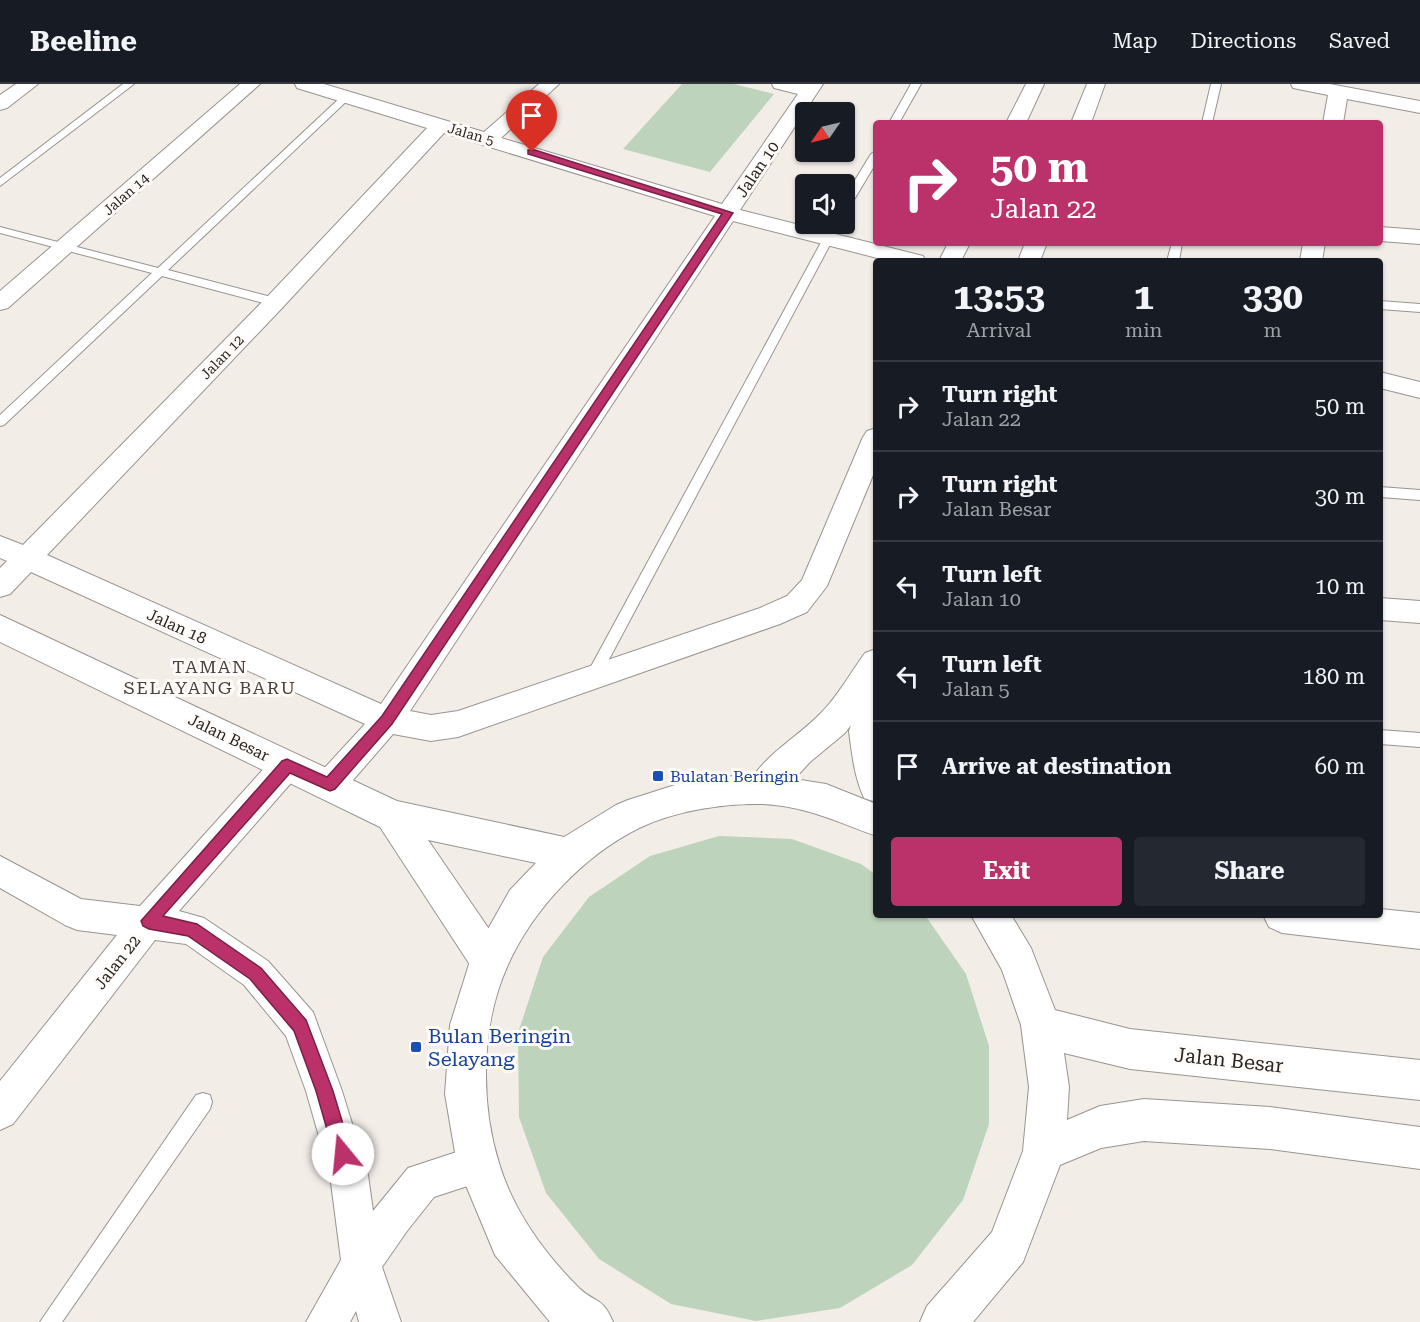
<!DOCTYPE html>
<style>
body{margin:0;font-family:"Roboto Serif",serif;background:#242831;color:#f1f3f6;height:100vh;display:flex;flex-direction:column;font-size:22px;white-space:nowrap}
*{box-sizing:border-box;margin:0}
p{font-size:20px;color:#9ea1a6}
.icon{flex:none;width:33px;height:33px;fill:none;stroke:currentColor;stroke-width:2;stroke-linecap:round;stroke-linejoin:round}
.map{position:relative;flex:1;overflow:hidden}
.drawer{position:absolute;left:873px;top:174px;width:510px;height:660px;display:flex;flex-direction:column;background:#171b24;border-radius:6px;box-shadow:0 2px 4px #0004}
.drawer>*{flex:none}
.hud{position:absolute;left:873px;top:36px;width:510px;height:126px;border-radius:6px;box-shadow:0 2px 4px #0004;background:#bb316a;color:#fff;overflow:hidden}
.needle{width:39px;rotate:236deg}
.controls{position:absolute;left:795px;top:18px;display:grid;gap:12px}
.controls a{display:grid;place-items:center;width:60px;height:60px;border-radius:6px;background:#171b24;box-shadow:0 2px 4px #0004;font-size:30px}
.pin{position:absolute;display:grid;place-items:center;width:51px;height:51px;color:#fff;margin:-62px -26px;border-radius:50% 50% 50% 0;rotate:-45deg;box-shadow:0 0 6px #0007}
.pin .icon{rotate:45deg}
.me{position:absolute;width:66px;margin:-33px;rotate:343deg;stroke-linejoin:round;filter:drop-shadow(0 0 4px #0008)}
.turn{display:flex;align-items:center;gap:21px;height:126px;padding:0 18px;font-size:27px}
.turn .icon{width:78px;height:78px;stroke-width:2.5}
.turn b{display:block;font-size:42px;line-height:51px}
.eta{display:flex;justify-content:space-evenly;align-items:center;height:102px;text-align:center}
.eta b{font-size:36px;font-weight:700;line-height:42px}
.action{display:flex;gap:12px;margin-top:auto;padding:12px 18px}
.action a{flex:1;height:69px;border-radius:6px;background:#bb316a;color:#fff;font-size:24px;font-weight:700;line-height:69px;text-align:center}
.action a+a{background:#242831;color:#f1f3f6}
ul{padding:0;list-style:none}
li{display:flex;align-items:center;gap:18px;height:90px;padding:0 18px;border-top:2px solid #363941}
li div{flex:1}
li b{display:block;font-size:22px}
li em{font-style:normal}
header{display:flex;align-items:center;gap:36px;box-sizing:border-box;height:84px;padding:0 30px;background:#171b24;border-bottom:2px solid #363941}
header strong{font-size:28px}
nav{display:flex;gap:33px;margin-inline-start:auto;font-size:21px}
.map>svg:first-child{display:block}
</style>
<header>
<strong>Beeline</strong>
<nav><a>Map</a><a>Directions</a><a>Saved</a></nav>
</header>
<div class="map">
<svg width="1420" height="1238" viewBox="0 0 1420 1238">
<rect width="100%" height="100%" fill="#f3ede8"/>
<path fill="#bed3bc" d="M682 0H734L774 10 710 88 623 65Z
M719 752 792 755 861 780 876 791V831H925L966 890 989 962V1040L963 1116 912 1181 840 1224 756 1237 671 1220 599 1175 546 1109 519 1033 518 949 543 873 589 813 650 772Z"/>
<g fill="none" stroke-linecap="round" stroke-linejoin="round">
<defs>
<path id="service" d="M123 0H134L0 102V94Z
M911 0H921L899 39H889Z
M1211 0H1221L1212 39H1202Z
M343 11 351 13 168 186 279 215V221L275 222 162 192 4 341 0 342V331L152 189 0 149V143L158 184Z
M876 67V79L849 124 844 127V114L871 70Z
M831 140H841L598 596H588L586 592 588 588Z
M1172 159H1182L1179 177H1167Z
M1380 217 1420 220V228L1380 225Z
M1380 403 1420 406V416L1380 413Z
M1380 646 1420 649V663L1380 660Z
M203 1009 210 1011 212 1018 210 1025 62 1238H40L196 1011Z"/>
<path id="minor" d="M16 0H38L7 24 0 26V11Z
M240 0H260L8 224 0 226V207Z
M295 0H324L484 48 539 0H559L501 54 722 120 798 10 774 4 772 0H823L740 126 923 172 926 177H889L733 137 410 627 431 631 458 627 760 524 787 512 802 496 863 353 867 347 876 344V384L827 502 807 528 780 540 458 653 431 657 393 650 341 710 330 714 319 710 314 700 319 690 365 640 31 488 10 510 0 513V484L7 477 0 474V452L23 461 267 213 427 44 297 4ZM444 49 715 132 381 620 47 471 283 223Z
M1026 0H1044L1026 39H1006Z
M1087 0H1105L1091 39H1071Z
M1291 0H1330L1420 17V29L1347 15 1343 39H1323L1328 11 1293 4Z
M1380 143 1420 146V160L1380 157Z
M948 159H970L961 177H939Z
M1025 159H1047L1040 177H1018Z
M1303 159H1325L1322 177H1300Z
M1380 288 1420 298V314L1380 304Z
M1380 514 1420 517V539L1380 536Z
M287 667 298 671 303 681 298 691 179 827 204 834 268 877 313 928 342 1007 368 1091 373 1127 408 1084 478 1061 492 1066 497 1080 492 1094 434 1113 407 1147 382 1183 401 1238H359L356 1227 350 1238H306L341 1176 330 1091 306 1007 286 952 244 901 186 860 155 856 13 1040 0 1046V997L117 851 77 846 65 841 0 804V772L81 815 140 822 276 671Z"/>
<path id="tertiary" d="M0 531 397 717 569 754 582 758 587 770 582 782 569 786 428 756 502 864 508 877 502 890 489 895 476 890 380 743 0 558Z
M876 565V718L864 714C854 692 852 670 849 647L851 641 845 649 810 678 775 716 763 720 751 716 746 705C761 672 796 655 821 629 838 612 851 588 865 569Z
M1380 825 1420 829V865L1282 849 1269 843 1263 831H1380Z"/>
<path id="secondary" d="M763 690 826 700 876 720V752C838 738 805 722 763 720 724 719 674 727 639 744 583 772 532 826 507 883 481 941 480 1019 499 1079 513 1126 544 1169 579 1204 596 1220 602 1212 613 1238H550L495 1171 457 1080 445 1010 450 941 470 877 510 806 556 758 616 721 628 716 694 695Z
M971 831H1011L1031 864 1055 926 1130 945 1420 976V1016L1130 985 1064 969 1069 1003 1067 1036 1100 1022 1144 1015 1270 1023 1420 1043V1085L1270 1065 1144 1057 1101 1064 1060 1081 1023 1178 973 1238H920L927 1222 992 1148 1023 1067 1029 1003 1021 941 1002 886Z"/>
</defs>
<use href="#service" stroke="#99948f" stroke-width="2"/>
<use href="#minor" stroke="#99948f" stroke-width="2"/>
<use href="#tertiary" stroke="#99948f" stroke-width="2"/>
<use href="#secondary" stroke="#99948f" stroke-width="2"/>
<use href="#service" fill="#fff" fill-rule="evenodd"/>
<use href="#minor" fill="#fff" fill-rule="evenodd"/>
<use href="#tertiary" fill="#fff" fill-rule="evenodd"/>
<use href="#secondary" fill="#fff" fill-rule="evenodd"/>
</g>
<path fill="#bb316a" stroke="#7a2045" stroke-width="1.5" d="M528 66H535L733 129 392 640 335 705 330 707 290 689 163 832 197 840 261 884 306 936 333 1007 352 1070 349 1076 343 1078 337 1076 334 1070 316 1007 294 947 250 895 188 852 149 845 143 842 141 837 282 677 287 675 327 693 382 632 722 130 528 70Z"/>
<g fill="#1a4fb4" stroke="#fefbf8" stroke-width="2">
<rect x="652" y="686" width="12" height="12" rx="3"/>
<rect x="410" y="957" width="12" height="12" rx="3"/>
</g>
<g text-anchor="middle" stroke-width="6" stroke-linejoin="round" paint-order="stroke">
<g font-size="14" fill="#282624" stroke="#fefbf8">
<text transform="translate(471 50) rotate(16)" y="5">Jalan 5</text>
<text transform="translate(126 110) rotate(-41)" y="5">Jalan 14</text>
<text transform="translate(222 273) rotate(-46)" y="5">Jalan 12</text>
</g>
<g font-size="16" fill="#282624" stroke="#fefbf8">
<text transform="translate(757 85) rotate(-56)" y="6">Jalan 10</text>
<text transform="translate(177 542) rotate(24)" y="6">Jalan 18</text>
<text transform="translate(229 653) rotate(26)" y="6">Jalan Besar</text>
<text transform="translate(117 878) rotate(-52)" y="6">Jalan 22</text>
</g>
<g font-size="16" fill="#164399" stroke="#fefbf8" text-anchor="start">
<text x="670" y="698">Bulatan Beringin</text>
</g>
<g font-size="18" letter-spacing="1.5" fill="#46423e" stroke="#fefbf8">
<text x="210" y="589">TAMAN<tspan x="210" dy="21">SELAYANG BARU</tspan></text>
</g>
<g font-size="20" fill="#164399" stroke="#fefbf8" text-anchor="start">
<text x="428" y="959">Bulan Beringin<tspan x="428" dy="23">Selayang</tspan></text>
</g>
<g font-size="20" fill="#282624" stroke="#fefbf8">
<text transform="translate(1229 976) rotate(6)" y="7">Jalan Besar</text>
</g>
</g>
</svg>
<div class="controls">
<a><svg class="needle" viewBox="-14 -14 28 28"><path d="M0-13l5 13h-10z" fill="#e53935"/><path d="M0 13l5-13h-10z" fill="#9ea1a6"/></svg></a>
<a><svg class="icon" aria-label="sound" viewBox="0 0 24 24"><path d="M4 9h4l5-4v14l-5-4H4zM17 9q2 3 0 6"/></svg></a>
</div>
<div class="pin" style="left:532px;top:68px;background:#d93025"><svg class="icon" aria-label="arrive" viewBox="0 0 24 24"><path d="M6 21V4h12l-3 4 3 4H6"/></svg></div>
<svg class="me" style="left:343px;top:1070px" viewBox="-20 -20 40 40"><circle r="19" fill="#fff"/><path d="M0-13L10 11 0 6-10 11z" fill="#bb316a"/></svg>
<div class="hud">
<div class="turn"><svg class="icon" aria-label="right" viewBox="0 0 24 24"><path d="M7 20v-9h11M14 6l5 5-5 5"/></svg><div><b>50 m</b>Jalan 22</div></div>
</div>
<section class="drawer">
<div class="eta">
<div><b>13:53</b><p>Arrival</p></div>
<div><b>1</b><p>min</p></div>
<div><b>330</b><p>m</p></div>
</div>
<ul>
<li><svg class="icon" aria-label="right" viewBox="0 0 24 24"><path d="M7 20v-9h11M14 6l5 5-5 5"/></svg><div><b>Turn right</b><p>Jalan 22</p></div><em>50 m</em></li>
<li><svg class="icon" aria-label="right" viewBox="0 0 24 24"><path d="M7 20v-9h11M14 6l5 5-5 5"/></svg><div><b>Turn right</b><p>Jalan Besar</p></div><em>30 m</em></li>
<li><svg class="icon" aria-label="left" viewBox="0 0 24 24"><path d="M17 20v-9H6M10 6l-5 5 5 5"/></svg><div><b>Turn left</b><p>Jalan 10</p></div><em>10 m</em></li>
<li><svg class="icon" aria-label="left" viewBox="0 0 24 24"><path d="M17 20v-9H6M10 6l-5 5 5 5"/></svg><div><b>Turn left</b><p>Jalan 5</p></div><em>180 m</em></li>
<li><svg class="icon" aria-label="arrive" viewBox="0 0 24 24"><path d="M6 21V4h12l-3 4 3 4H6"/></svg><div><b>Arrive at destination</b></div><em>60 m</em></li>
</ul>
<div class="action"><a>Exit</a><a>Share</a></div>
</section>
</div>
